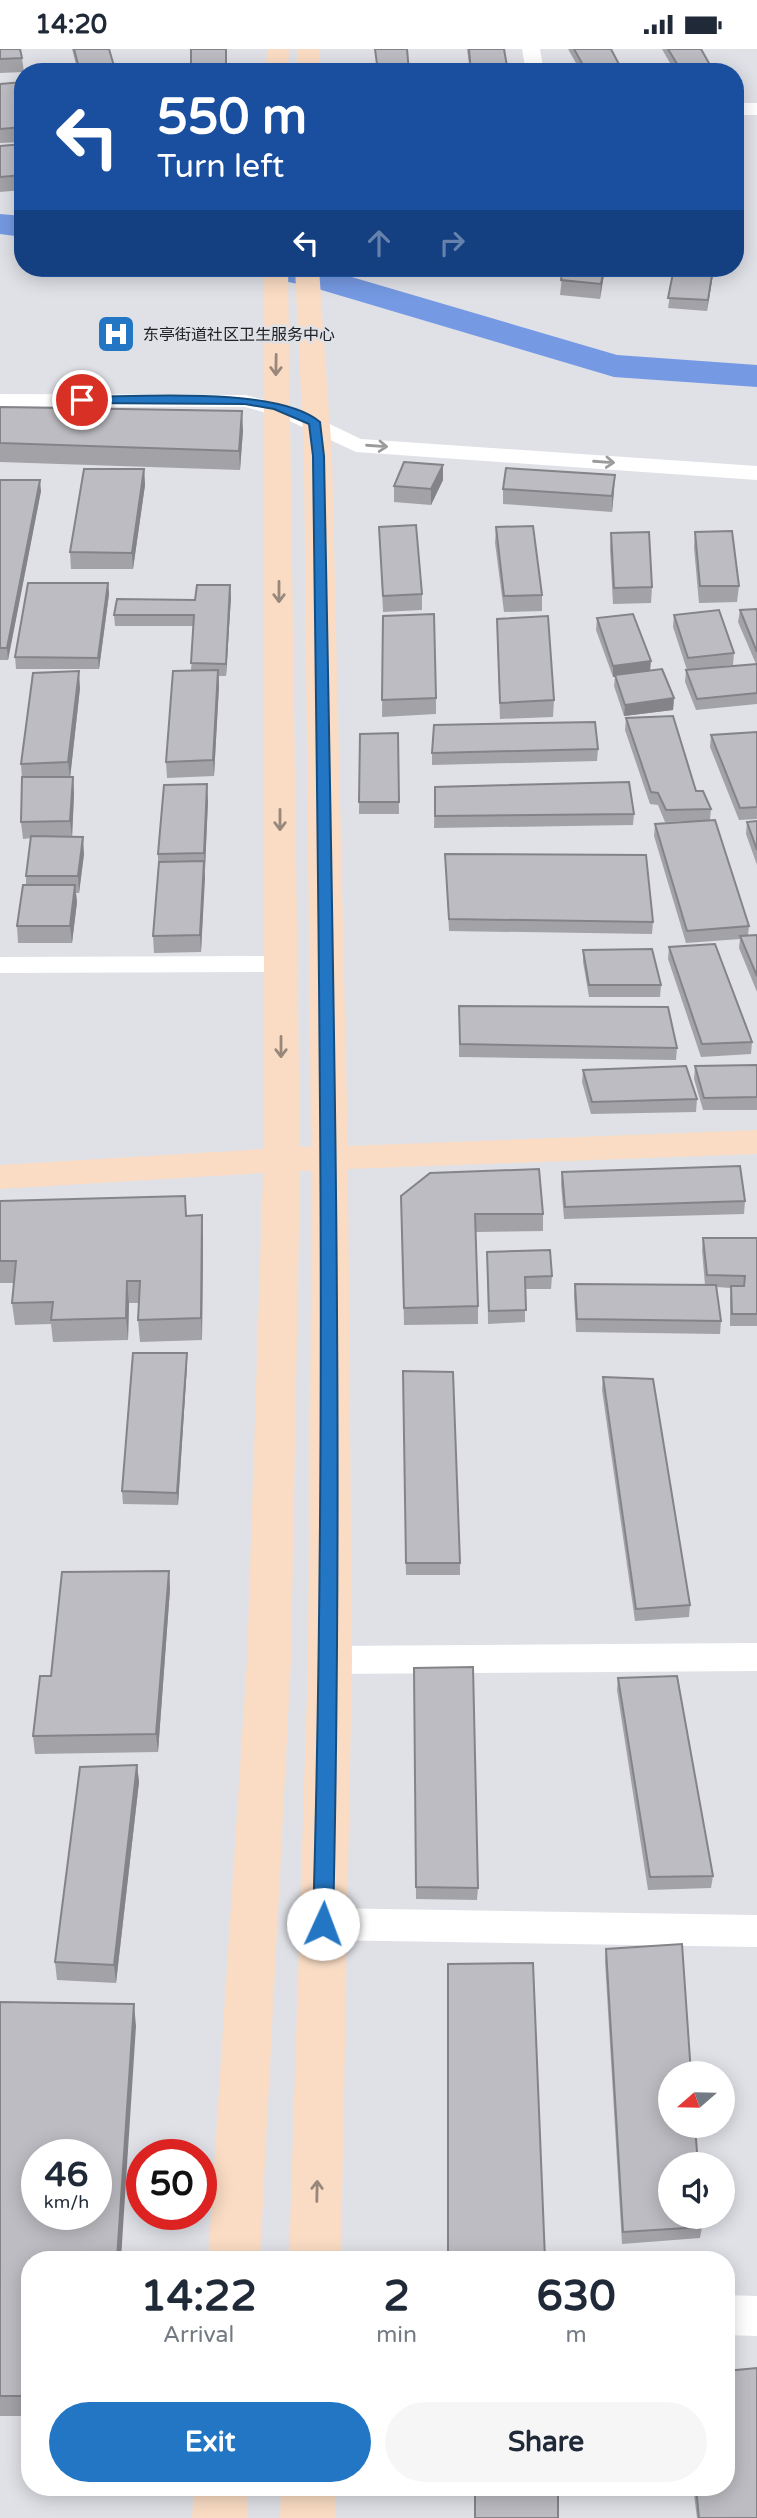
<!DOCTYPE html>
<meta charset="utf-8">
<style>
body{margin:0;font-family:"Varela Round","Noto Sans SC",sans-serif;background:#f6f6f7;color:#1f2937;height:100vh;display:flex;flex-direction:column;font-size:26px;white-space:nowrap}
*{box-sizing:border-box;margin:0}
p{font-size:23px;color:#747a83}
.icon{flex:none;width:38px;height:38px;fill:none;stroke:currentColor;stroke-width:2;stroke-linecap:round;stroke-linejoin:round}
.map{position:relative;flex:1;overflow:hidden}
.side{position:absolute;left:21px;top:2202px;width:714px;height:245px;display:flex;flex-direction:column;background:#fff;border-radius:28px;box-shadow:0 4px 18px #0003}
.side>*{flex:none}
.banner{position:absolute;left:14px;top:14px;width:730px;height:214px;border-radius:28px;box-shadow:0 4px 18px #0003;background:#1a4fa0;color:#fff;overflow:hidden}
.needle{width:46px;rotate:250deg}
.buttons{position:absolute;left:658px;top:2012px;display:grid;gap:14px}
.buttons a{display:grid;place-items:center;width:77px;height:77px;border-radius:50%;background:#fff;box-shadow:0 4px 18px #0003;font-size:35px}
.speed{position:absolute;left:21px;top:2090px;display:flex;gap:14px;font-size:35px;font-weight:700;text-align:center}
.speed>*{display:grid;place-content:center;width:91px;height:91px;border-radius:50%;background:#fff;box-shadow:0 4px 18px #0003;line-height:1}
.speed small{font-size:18px;font-weight:400}
.speed .limit{border:10px solid #d22;background:#fff;color:#111}
.pin{position:absolute;display:grid;place-items:center;width:60px;height:60px;color:#fff;margin:-30px;border:4px solid #fff;border-radius:50%;box-shadow:0 2px 7px #0007}
.me{position:absolute;width:77px;margin:-38px;rotate:2deg;stroke-linejoin:round;filter:drop-shadow(0 0 5px #0008)}
.turn{display:flex;align-items:center;gap:24px;height:147px;padding:0 28px;font-size:32px}
.turn .icon{width:91px;height:91px;stroke-width:2.5}
.turn b{display:block;font-size:49px;line-height:60px}
.lanes{display:flex;align-items:center;height:66px;padding:0 28px;background:#0003;justify-content:center;gap:35px;direction:ltr}
.lanes .off{opacity:.35}
.eta{display:flex;justify-content:space-evenly;align-items:center;height:119px;text-align:center}
.eta b{font-size:42px;font-weight:700;line-height:49px}
.action{display:flex;gap:14px;margin-top:auto;padding:14px 28px}
.action a{flex:1;height:80px;border-radius:42px;background:#2276c4;color:#fff;font-size:28px;font-weight:700;line-height:80px;text-align:center}
.action a+a{background:#f6f6f7;color:#1f2937}
.status{display:flex;justify-content:space-between;align-items:center;height:49px;padding:0 35px;background:#fff;direction:ltr}
.status svg{height:19px;fill:currentColor}
.map>svg:first-child{display:block}
</style>
<div class="status"><b>14:20</b><svg viewBox="0 0 49 12"><path d="M0 12V9h3v3zM5 12V6h3v6zM10 12V3h3v9zM15 12V0h3v12zM26 1h20v11H26zM47 4h2v5h-2z"/></svg></div>
<div class="map">
<svg width="757" height="2469" viewBox="0 0 757 2469">
<rect width="100%" height="100%" fill="#dfe1e7"/>
<g fill="none" stroke-linecap="round" stroke-linejoin="round">
<path fill="#7599e2" fill-rule="evenodd" d="M0 165 23 167V188L0 185Z
M254 219H321L617 306 757 316V338L614 328 308 237 259 227Z"/>
<path fill="#fff" fill-rule="evenodd" d="M522 0H540L544 23H526Z
M735 54H757V66H735Z
M0 345 245 346 296 359 361 390 757 417V431L356 403 281 368 245 358 0 357Z
M281 907 291 909 295 915 291 921 281 923 0 924V908Z
M757 1594V1622L330 1625 317 1621 312 1611 317 1601 330 1597Z
M323 1859 757 1866V1898L323 1891 309 1886 304 1875 309 1864Z
M726 2246 757 2247V2287L726 2286Z"/>
<path fill="#fadcc4" fill-rule="evenodd" d="M267 0H289L288 23H266Z
M297 0H319V23H297Z
M264 219H288L300 1098H311L304 407 295 219H319L332 407 348 1097 757 1081V1105L348 1120 352 1611 341 2210H289L308 1611 312 1122H300L291 1611 260 2210H208L247 1611 263 1124 0 1140V1116L264 1100Z
M194 2438H248V2469H192Z
M281 2438H335L336 2469H280Z"/>
</g>
<path fill="#a3a2a7" d="M0 0 22 9 24 23 0 24Z
M72 0H109L114 23H78Z
M467 0H504L508 23H470Z
M568 0H611L623 23H581Z
M662 0H701L714 23H675Z
M23 33V93L0 94V35Z
M23 95V141L0 143V97Z
M563 219H605L600 250 560 246Z
M674 219H714L707 262 668 259Z
M0 358 243 381 240 421 0 413Z
M443 416V431L431 456 394 453V437Z
M144 420 145 436 133 520H71L70 503Z
M0 431 41 442 8 611H0Z
M503 440 614 442 612 463 503 455Z
M379 478 422 545V561L383 563Z
M496 478 542 546V562L504 563 495 494Z
M695 483 739 537 737 553 699 554 694 499Z
M611 484 652 538 651 554 613 555 610 500Z
M108 534 109 545 99 620H16L15 608Z
M231 548 226 627H219V637L214 727 167 729 166 713 191 621 194 577H115L114 566 195 551Z
M757 560V655L696 661 685 633 686 621 756 615 738 573 740 561Z
M674 566 734 604 733 616 687 621 673 578Z
M383 567 436 649V665L382 668Z
M597 569 650 621 674 649 673 661 624 667 614 637 615 628H613L596 581Z
M497 570 554 651 553 668 500 670 497 586Z
M80 639 70 728H73L74 745 72 788 84 805 79 844H76L77 853 72 894H18L17 877 26 836V827L31 789 23 790 21 773 22 731 21 715Z
M626 669 711 760 710 771 749 877 748 887 757 886V943L739 899 740 890 686 894 654 787 655 775 698 772 665 773 658 756 650 755 625 681Z
M757 683V770L739 771 710 698 711 686Z
M398 684 399 765H359L360 685Z
M598 700 597 712 432 716V704Z
M435 738 634 765 633 776 434 779Z
M208 752 201 903 154 904 153 887 158 820V805Z
M757 772V816L746 785 747 773Z
M445 805 653 873 652 885 449 882Z
M669 898 752 993 751 1005 701 1008 668 910Z
M583 901 661 936 660 948H589L583 913Z
M459 957 677 999 676 1011 459 1008Z
M757 1016V1061H703L694 1030 695 1017Z
M583 1021 697 1050 696 1063 591 1065 582 1033Z
M562 1123 745 1152 744 1165 564 1170 561 1135Z
M401 1147 543 1165V1182L476 1183 478 1257V1275L404 1276Z
M0 1152 186 1167 203 1188 202 1291 140 1293 138 1271 139 1254H129L128 1291 53 1293 51 1275 15 1276 12 1254 14 1234H0Z
M703 1189H757V1277H730V1250L731 1239 716 1238 721 1272 720 1285 576 1283 574 1247 575 1235 705 1236 702 1201Z
M487 1203 552 1227 551 1240H525V1273L488 1275Z
M187 1304V1316L178 1456 123 1455 122 1442Z
M403 1322 460 1514V1526H406Z
M603 1328 690 1556 689 1568 635 1572 602 1341Z
M169 1522 170 1540 158 1703 35 1705 33 1687 51 1627Z
M414 1619 478 1839 477 1851 416 1850Z
M618 1629 713 1827 711 1839 648 1841 617 1641Z
M137 1716 139 1733 116 1934 57 1931 55 1913Z
M606 1900 702 2178 700 2189 622 2195 605 1912Z
M0 1953 136 1977 30 2210V2367H0Z
M693 2438H726L757 2469H697Z"/>
<path fill="#848488" d="M604 219H605L600 250 601 235Z
M713 219H714L707 262 708 251Z
M242 362 243 381 240 421 239 402Z
M443 416V431L431 456V440Z
M144 420 145 436 133 520 132 504Z
M615 426 614 442 612 463V447Z
M40 431 41 442 8 611 7 599Z
M108 534 109 545 99 620 98 609Z
M230 536 231 548 226 627V615Z
M651 612 650 623 615 626V628H613V617Z
M218 621 219 637 214 727 213 711Z
M79 622 80 639 70 730 68 713Z
M674 649 673 661 624 667 625 656Z
M73 728 74 745 72 789 70 772Z
M207 735 208 752 205 821 204 804Z
M83 788 84 805 79 844 78 827Z
M204 812 205 829 201 903 200 886Z
M75 836 77 853 72 894 70 877Z
M202 1166 203 1188 202 1291 201 1269Z
M127 1232 129 1254 128 1291 126 1269Z
M187 1304V1316L178 1456 177 1444Z
M169 1522 170 1540 158 1703 156 1685Z
M137 1716 139 1733 116 1934 114 1916Z
M134 1955 136 1977 121 2210H117Z"/>
<path fill="#bdbcc2" stroke="#848488" stroke-width="2" fill-rule="evenodd" d="M0 0H20L22 9 0 10Z
M74 0H109L114 17 79 19Z
M191 0H226V23H191Z
M375 0H407L409 23H378Z
M469 0H504L508 23H471Z
M574 0H611L623 23H587Z
M668 0H701L714 23H682Z
M23 33V78L0 80V35Z
M23 95V126L0 128V97Z
M563 219H604L601 235 561 231Z
M674 219H713L708 251 668 249Z
M0 358 242 362 239 402 0 394Z
M404 413 443 416 431 440 394 437Z
M506 419 615 426 612 447 503 440Z
M84 420H144L132 504 70 503Z
M0 431H40L7 599H0Z
M416 476 422 545 383 547 379 478Z
M533 477 542 546 504 547 496 478Z
M732 482 739 537H700L695 483Z
M649 483 652 538 614 539 611 484Z
M28 534H108L98 609 15 608Z
M197 536H230L226 615 191 614 194 566H114L117 550 195 551Z
M757 560V603L740 561Z
M719 561 734 604 688 609 674 566Z
M434 565 436 649 382 651 383 567Z
M633 565 651 612 613 617 597 569Z
M548 567 554 651 500 654 497 570Z
M757 615V644L697 650 686 621Z
M662 620 674 649 625 656 615 626Z
M218 621 213 711 166 713 173 622Z
M79 622 68 713 21 715 33 624Z
M673 667 696 742H703L711 760 666 761 658 744 651 743 626 669Z
M595 673 598 700 432 704 434 676Z
M757 683V758L740 759 711 686Z
M398 684 399 753H359L360 685Z
M22 728H73L70 772 21 773Z
M629 733 634 765 435 767V738Z
M207 735 204 804 158 805 164 736Z
M715 771 749 877 687 882 655 775Z
M757 772V801L747 773Z
M31 787 83 788 78 827H26Z
M445 805 646 806 653 873 449 870Z
M204 812 200 886 153 887 159 813Z
M23 836H75L70 877H17Z
M757 886V927L740 887Z
M715 895 752 993 702 995 669 898Z
M652 900 661 936H589L583 901Z
M459 957 668 958 677 999 460 995Z
M757 1016V1048L704 1049 695 1017Z
M686 1017 697 1050 592 1053 583 1021Z
M740 1117 745 1152 565 1158 562 1123Z
M539 1120 543 1165H475L478 1257 404 1259 401 1147 430 1124Z
M185 1147 186 1167 202 1166 201 1269 138 1271 140 1232H127L126 1269 51 1271 53 1253 12 1254 16 1212H0V1152Z
M703 1189H757V1265H732L731 1237H744L745 1227 707 1226Z
M550 1201 552 1227 525 1228 526 1261 489 1262 487 1203Z
M575 1235 716 1236 721 1272 577 1270Z
M133 1304H187L177 1444 122 1442Z
M403 1322 453 1323 460 1514H406Z
M603 1328 653 1330 690 1556 636 1560Z
M169 1522 156 1685 33 1687 40 1627H51L62 1523Z
M473 1618 478 1839 416 1838 414 1619Z
M677 1627 713 1827 650 1828 618 1629Z
M137 1716 114 1916 55 1913 80 1718Z
M682 1895 691 2025H670V2077H695L698 2116H670V2168H701L702 2178 623 2183 606 1900Z
M533 1914 545 2210H469L448 2209V1915Z
M0 1953 134 1955 117 2210H30V2347H0ZM37 2105H96V2165H37Z
M757 2319V2469H699L696 2438H726V2322Z
M475 2438H558V2469H475Z"/>
<defs><path id="oneway-shaft" d="M-6 0H5M1.5-3L5.5 0L1.5 3" fill="none" stroke-width="1.6" stroke-linecap="round" stroke-linejoin="round" transform="scale(1.75)"/></defs>
<g stroke="#98887c">
<use href="#oneway-shaft" transform="translate(276 316) rotate(91)"/>
<use href="#oneway-shaft" transform="translate(279 543) rotate(90)"/>
<use href="#oneway-shaft" transform="translate(280 771) rotate(90)"/>
<use href="#oneway-shaft" transform="translate(281 998) rotate(90)"/>
<use href="#oneway-shaft" transform="translate(317 2142) rotate(-89)"/>
</g>
<g stroke="#9b9b9c">
<use href="#oneway-shaft" transform="translate(377 397) rotate(4)"/>
<use href="#oneway-shaft" transform="translate(604 413) rotate(4)"/>
</g>
<path fill="#2276c4" stroke="#164d7f" stroke-width="2" d="M82 348C139 348 277 337 320 373L324 407C333 897 344 1386 333 1875L330 1881 323 1883 316 1881 313 1875C327 1386 319 897 313 407L309 375 274 360 245 355 78 354V349Z"/>
<defs>
<symbol id="hospital-square" viewBox="-11 -11 22 22"><rect x="-9" y="-9" width="18" height="18" rx="4" fill="#2276c4" stroke="#dfe1e7"/><path d="M-5-5h3v3.5h4V-5h3V5h-3V1.5h-4V5h-3Z" fill="#fff"/></symbol>
</defs>
<g fill-rule="evenodd">
<use href="#hospital-square" x="94" y="263" width="44" height="44"/>
</g>
<g text-anchor="middle" stroke-width="5" stroke-linejoin="round" paint-order="stroke">
<g font-size="16" fill="#212124" stroke="#dfe1e7" text-anchor="start">
<text x="143" y="291">东亭街道社区卫生服务中心</text>
</g>
</g>
</svg>
<div class="buttons">
<a><svg class="needle" viewBox="-14 -14 28 28"><path d="M0-13l5 13h-10z" fill="#e53935"/><path d="M0 13l5-13h-10z" fill="#747a83"/></svg></a>
<a><svg class="icon" aria-label="sound" viewBox="0 0 24 24"><path d="M4 9h4l5-4v14l-5-4H4zM17 9q2 3 0 6"/></svg></a>
</div>
<div class="speed"><div>46<small>km/h</small></div><div class="limit">50</div></div>
<div class="pin" style="left:82px;top:351px;background:#d93025"><svg class="icon" aria-label="arrive" viewBox="0 0 24 24"><path d="M6 21V4h12l-3 4 3 4H6"/></svg></div>
<svg class="me" style="left:323px;top:1875px" viewBox="-20 -20 40 40"><circle r="19" fill="#fff"/><path d="M0-13L10 11 0 6-10 11z" fill="#2276c4"/></svg>
<div class="banner">
<div class="turn"><svg class="icon" aria-label="left" viewBox="0 0 24 24"><path d="M17 20v-9H6M10 6l-5 5 5 5"/></svg><div><b>550 m</b>Turn left</div></div>
<div class="lanes"><svg class="icon" aria-label="left" viewBox="0 0 24 24"><path d="M17 20v-9H6M10 6l-5 5 5 5"/></svg><svg class="icon off" aria-label="ahead" viewBox="0 0 24 24"><path d="M12 20V5M6 11l6-6 6 6"/></svg><svg class="icon off" aria-label="right" viewBox="0 0 24 24"><path d="M7 20v-9h11M14 6l5 5-5 5"/></svg></div>
</div>
<section class="side">
<div class="eta">
<div><b>14:22</b><p>Arrival</p></div>
<div><b>2</b><p>min</p></div>
<div><b>630</b><p>m</p></div>
</div>
<div class="action"><a>Exit</a><a>Share</a></div>
</section>
</div>
